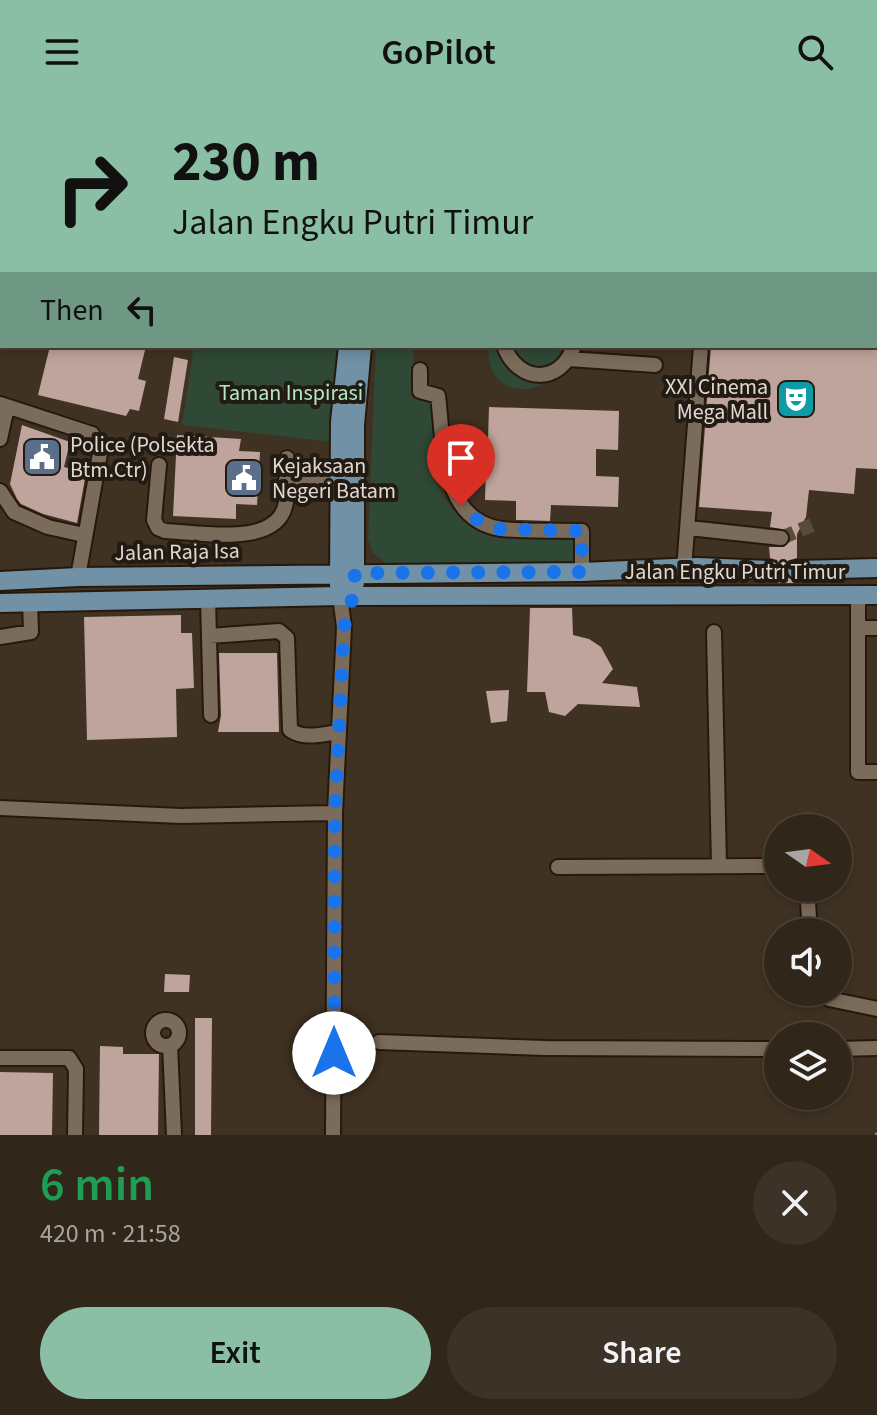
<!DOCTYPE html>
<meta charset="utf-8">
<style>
body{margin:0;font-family:"Source Sans 3",sans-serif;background:#3c3227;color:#f1f3f6;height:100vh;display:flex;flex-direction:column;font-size:30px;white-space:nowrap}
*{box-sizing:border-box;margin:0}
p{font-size:26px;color:#a8a5a2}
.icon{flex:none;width:44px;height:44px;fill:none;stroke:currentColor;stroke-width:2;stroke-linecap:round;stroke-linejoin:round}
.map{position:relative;height:1031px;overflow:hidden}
.details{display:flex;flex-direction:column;background:#30261a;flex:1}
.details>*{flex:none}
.hud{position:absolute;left:0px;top:0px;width:878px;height:244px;box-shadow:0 4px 12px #0003,0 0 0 2px #4b4339;background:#8abfa5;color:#111;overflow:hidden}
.needle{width:52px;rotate:104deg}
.tools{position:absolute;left:764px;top:710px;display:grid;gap:16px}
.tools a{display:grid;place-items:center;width:88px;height:88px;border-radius:50%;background:#30261a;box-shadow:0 4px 12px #0003,0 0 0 2px #4b4339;font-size:40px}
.pin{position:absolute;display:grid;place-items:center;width:68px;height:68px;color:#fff;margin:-82px -34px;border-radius:50% 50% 50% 0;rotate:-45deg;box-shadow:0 0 8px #0007}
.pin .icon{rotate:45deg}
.me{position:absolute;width:88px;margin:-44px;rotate:0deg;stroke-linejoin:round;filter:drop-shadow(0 0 6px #0008)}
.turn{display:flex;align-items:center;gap:28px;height:168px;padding:0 40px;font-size:36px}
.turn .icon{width:104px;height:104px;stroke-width:2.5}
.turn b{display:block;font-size:56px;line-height:68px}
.then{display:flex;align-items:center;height:76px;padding:0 40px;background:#0003;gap:16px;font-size:30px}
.round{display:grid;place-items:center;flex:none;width:84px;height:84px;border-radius:42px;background:#3c3227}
.headline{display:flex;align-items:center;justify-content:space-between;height:136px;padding:0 40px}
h1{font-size:48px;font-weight:600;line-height:60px;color:#1e9e55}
.button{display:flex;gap:16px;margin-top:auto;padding:16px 40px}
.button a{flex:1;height:92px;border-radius:48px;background:#8abfa5;color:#111;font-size:32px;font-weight:600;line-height:92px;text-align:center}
.button a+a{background:#3c3227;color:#f1f3f6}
header{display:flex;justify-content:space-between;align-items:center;height:104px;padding:0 40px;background:#8abfa5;color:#111;font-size:36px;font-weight:600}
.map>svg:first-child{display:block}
</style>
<header><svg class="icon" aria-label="menu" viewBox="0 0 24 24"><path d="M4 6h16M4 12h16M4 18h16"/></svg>GoPilot<svg class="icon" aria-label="search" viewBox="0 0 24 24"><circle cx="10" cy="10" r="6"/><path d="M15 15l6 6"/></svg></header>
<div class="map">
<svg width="877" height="1031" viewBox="0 0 877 1031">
<rect width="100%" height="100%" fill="#403222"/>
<path fill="#2f4936" d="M584 0H877V10L876 2Z
M194 242H344L335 338 182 321Z
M376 242H414L412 288 435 292 433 375 452 405 474 419 577 434 578 464H392L373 449 368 435Z
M489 242H559C568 297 482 302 489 242Z"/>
<path fill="#bea49c" d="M50 242H146L138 275 146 277 139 307 130 305 126 312 38 291Z
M711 242H877V365L856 364 854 390 809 386 806 413 797 430V454L790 456 785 466 787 473 798 479H771L780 473 782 466 777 456 770 454 769 443H784L791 434 786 426 770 423 772 408 699 403Z
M174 253 188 256 178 318 164 315Z
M489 303 619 307 618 346 596 345V372L619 373 618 403 551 401 550 417 522 416H516V397L485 396 486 361 458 360 459 334 488 335Z
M22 321 70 338 64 363 86 369 77 419 43 410 21 400 17 395 10 380Z
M177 331 241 335 239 347 260 348 257 401 236 400V415L173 412Z
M530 504H572L573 531 589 535 601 543 613 565 602 579 637 583 640 603 578 600 565 612 549 608 545 588H527Z
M181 511V529H192L194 584 176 585 177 633 87 636 84 513Z
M219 549H277L279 628H218L221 611Z
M509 586 507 617 491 619 486 587Z
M165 870 190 871 189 888H164Z
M195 914H212L211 1031H195Z
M100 942 123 943V950H159L158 1031H99Z
M0 968 53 969 52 1031H0Z"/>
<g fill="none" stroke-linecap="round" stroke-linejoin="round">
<path stroke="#584b3c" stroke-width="14" stroke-dasharray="14 7" stroke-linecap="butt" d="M781 434 812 421"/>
<defs>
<path id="minor" d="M107 0 108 2
M292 0 297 2
M467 0 470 2
M42 2V0
M252 2 256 0
M342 2 343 0
M424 2 425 0
M446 2 449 0
M876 65H877
M876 80H877
M0 184 2 176
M504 242C518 280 561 281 574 242
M569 255 655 261
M420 266V287L438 292C444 339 440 417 502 425 528 428 556 426 582 427V468
M0 300 92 330 101 344 78 473
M0 335 7 303
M159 361 154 416 158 424 165 427C199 428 279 445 286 398 288 384 287 368 287 354
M286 376 340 380
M0 387 14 408 48 423 84 431
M689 424 781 434
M684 465 701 242
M858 491V668H877
M208 495 211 611
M858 524H877
M714 528 719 762
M209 532 279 527 287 534 290 626C305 636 322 630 339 628
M0 533 31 528 30 499
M0 704 181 712 335 709
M558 763 778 762
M807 784 810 828
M824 888 829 895 877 905
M153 929a13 13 0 1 1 26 0a13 13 0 1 1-26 0Z
M379 938 545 944 778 945
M170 941 174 1031
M838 945 877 944
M0 954H69L76 965 75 1031
M333 1031 335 709 344 523 340 492"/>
<path id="major" d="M380 2V0
M394 2V0
M797 466 877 464
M0 477 78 473 582 468 697 463 770 466
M355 479V321L362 242
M339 481 340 318 348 242
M0 499 340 492 877 491"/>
</defs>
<use href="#minor" stroke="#26190b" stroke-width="18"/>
<use href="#major" stroke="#26190b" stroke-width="22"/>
<path stroke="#92877a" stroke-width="3" stroke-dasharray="6 6" stroke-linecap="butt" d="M603 0 605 2
M684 0 688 2
M809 0 810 2
M711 2 712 0
M789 2 793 0
M862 2 863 0
M876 29H877
M876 1031 877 1029"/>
<use href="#minor" stroke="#7b6b5a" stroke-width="14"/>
<use href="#major" stroke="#7192a6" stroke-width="18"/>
</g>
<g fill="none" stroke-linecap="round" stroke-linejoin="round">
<path stroke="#1a73e8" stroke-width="14" stroke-dasharray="0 25.2" d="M334 949 335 709 344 523 353 492 355 469 582 468V427L499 425 480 418 461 402"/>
</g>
<defs>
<symbol id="theatre-square" viewBox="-11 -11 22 22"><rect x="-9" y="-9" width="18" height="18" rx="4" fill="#0f9aa8" stroke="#211b14"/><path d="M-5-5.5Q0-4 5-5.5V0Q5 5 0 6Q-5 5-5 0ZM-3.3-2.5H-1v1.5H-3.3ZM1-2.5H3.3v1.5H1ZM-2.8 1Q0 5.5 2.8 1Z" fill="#fff"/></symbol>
<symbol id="civic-square" viewBox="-11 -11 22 22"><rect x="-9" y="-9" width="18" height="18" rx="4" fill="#5c6f8a" stroke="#211b14"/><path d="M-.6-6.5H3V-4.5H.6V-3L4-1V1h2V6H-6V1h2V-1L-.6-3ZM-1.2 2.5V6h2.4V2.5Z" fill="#fff"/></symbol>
</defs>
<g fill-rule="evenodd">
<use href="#theatre-square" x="774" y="273" width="44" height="44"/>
<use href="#civic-square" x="20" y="331" width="44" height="44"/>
<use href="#civic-square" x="222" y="352" width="44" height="44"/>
</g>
<g text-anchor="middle" stroke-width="8" stroke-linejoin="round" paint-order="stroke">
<g font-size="22" fill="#e0d7ce" stroke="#211b14" text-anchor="start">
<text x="768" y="290" text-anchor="end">XXI Cinema<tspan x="768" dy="25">Mega Mall</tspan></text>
<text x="70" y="348">Police (Polsekta<tspan x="70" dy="25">Btm.Ctr)</tspan></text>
<text x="272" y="369">Kejaksaan<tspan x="272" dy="25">Negeri Batam</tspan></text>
</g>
<g font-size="22" fill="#b3e7c0" stroke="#211b14">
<text x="291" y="296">Taman Inspirasi</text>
</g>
<g font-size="22" fill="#e0d7ce" stroke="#211b14">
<text transform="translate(177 447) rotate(-1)" y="8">Jalan Raja Isa</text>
<text x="735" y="475">Jalan Engku Putri Timur</text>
</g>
</g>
</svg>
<div class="tools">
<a><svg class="needle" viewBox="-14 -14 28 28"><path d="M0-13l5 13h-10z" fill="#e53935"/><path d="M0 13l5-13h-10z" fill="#a8a5a2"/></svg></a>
<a><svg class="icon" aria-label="sound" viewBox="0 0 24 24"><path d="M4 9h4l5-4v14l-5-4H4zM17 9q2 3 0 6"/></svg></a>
<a><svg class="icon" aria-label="layers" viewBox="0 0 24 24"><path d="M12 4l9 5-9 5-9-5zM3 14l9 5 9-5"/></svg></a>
</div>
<div class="pin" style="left:461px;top:402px;background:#d93025"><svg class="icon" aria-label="arrive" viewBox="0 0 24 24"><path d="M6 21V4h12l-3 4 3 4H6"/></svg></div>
<svg class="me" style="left:334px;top:949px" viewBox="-20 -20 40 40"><circle r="19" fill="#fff"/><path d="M0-13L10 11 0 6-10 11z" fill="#1a73e8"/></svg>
<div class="hud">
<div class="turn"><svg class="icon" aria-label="right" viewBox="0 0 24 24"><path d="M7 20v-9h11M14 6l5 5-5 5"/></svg><div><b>230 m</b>Jalan Engku Putri Timur</div></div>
<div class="then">Then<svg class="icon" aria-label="left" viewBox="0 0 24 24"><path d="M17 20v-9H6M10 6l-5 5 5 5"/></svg></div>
</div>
</div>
<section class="details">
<div class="headline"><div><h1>6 min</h1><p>420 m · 21:58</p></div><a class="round"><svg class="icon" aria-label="close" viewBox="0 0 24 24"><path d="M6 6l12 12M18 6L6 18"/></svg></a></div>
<div class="button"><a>Exit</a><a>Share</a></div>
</section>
